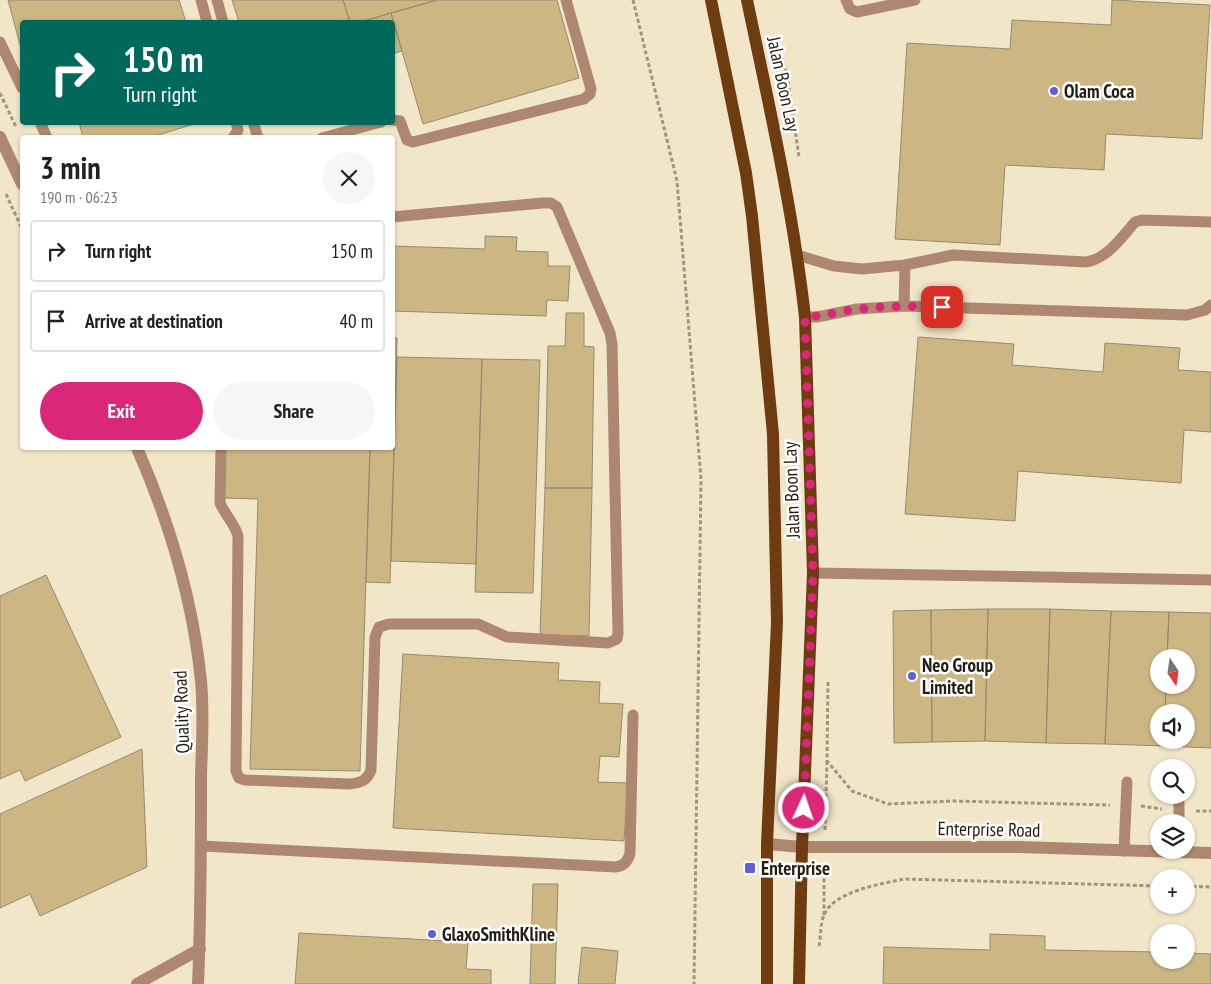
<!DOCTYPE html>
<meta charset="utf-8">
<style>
body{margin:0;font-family:"PT Sans Narrow",sans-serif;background:#f6f6f6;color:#202124;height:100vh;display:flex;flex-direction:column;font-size:19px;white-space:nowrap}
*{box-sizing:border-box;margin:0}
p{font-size:16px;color:#757577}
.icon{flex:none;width:28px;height:28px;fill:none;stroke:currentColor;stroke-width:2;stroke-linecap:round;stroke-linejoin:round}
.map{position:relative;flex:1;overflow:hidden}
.drawer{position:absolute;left:20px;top:135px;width:375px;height:315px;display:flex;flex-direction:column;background:#fff;border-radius:5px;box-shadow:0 1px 4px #0004}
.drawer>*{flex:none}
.guide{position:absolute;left:20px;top:20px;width:375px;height:105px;border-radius:5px;box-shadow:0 1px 4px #0004;background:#00695c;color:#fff;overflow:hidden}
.needle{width:32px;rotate:167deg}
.fabs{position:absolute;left:1150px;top:649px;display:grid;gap:10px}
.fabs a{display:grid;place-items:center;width:45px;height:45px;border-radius:50%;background:#fff;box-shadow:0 1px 4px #0004;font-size:25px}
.pin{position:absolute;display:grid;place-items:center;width:42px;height:42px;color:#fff;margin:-21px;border-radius:10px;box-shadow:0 2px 8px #0006}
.me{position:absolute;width:55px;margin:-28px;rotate:3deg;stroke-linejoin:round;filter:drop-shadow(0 0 4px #0008)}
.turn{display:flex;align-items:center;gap:18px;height:105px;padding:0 20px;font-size:22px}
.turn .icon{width:65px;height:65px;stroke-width:2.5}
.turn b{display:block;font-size:35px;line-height:42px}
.round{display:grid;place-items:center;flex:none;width:52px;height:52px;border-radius:26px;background:#f6f6f6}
.headline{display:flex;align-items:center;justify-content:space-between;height:85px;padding:0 20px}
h1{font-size:30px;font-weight:700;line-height:38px}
.primary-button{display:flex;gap:10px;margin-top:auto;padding:10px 20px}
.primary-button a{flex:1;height:58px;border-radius:30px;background:#db2777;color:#fff;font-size:20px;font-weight:700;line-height:58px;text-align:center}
.primary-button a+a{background:#f6f6f6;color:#202124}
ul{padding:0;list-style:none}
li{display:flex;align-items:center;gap:15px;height:62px;margin:0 10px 8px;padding:0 10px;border:2px solid #e0e0e0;border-radius:5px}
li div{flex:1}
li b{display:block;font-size:19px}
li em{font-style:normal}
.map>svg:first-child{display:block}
</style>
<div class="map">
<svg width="1211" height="984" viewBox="0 0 1211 984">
<rect width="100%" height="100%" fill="#f2e6c9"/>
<path fill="#ccb784" stroke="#968a70" d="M8 0H179L186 22H22V52Z
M232 0H343L350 22H239Z
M343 0H437L360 22H350Z
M437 0H557L579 78 423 124 391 13Z
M1112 0 1210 5 1202 139 1106 134 1104 170 1005 165 1000 245 895 239 907 43 1010 49 1012 20 1111 25Z
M391 13 402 51 392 54V22H360Z
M79 122H201L148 138H83Z
M485 236 517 237 516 251 548 252V266H570L568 301 547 300 546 316 392 311V246L485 249Z
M566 313H584V346L594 347 592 488H545L548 346H565Z
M918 337 1014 344 1012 365 1103 372 1105 343 1180 348 1178 370 1211 372V432L1184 430 1181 483 1018 471 1015 521 905 514Z
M392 338H397L390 583 366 582 370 448H392Z
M397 357 482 359 476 564 391 561Z
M482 359 540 360 533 593 475 592Z
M225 448H370L360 771 250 769 258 499 224 498Z
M545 488H592L589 636 540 635Z
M46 575 121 737 25 781 20 770 0 779V596Z
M988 609 985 741 932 742 931 610Z
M988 609H1050L1046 743 985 741Z
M1050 609 1111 611 1105 744 1046 743Z
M931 610 932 742 894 743 893 611Z
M1111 611 1169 612 1167 658H1159V685H1166L1165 712H1159V740H1164V746L1105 744Z
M1169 612 1211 613V748L1164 746V740H1186V712H1165L1166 685H1186V658H1167Z
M403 654 559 663 558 680 600 682 599 703 623 704 619 757 600 756 598 782 628 783 624 841 393 828Z
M142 749 147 867 40 916 30 894 0 908V814Z
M533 884H558L555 984H530Z
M299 933 468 942 466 969 491 970V984H295Z
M990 934 1045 936V950L1159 952V960H1186V953L1211 954V984H883L884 947 990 950Z
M582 947 618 951 615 984H578Z"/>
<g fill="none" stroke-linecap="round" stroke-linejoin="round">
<path stroke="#9f9680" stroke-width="3" stroke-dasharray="4 2.5" stroke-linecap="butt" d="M633 0 677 181 701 479 694 984
M775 38 787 74 799 157
M0 93 16 127
M6 194 22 229
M828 682 827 761 852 791 888 804 953 801 1110 805
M1141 806 1162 809
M1196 811H1211
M825 830 827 761
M1186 886 1211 887
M824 915V864
M819 946C821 937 820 924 824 915 834 891 881 884 904 879L1159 886"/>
<path stroke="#ad876e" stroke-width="11" d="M201 0 207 22
M217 0 223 22
M846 0 850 9 857 12 915 0
M0 42 22 88
M392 120 400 121 407 140 413 142 584 99 590 94 591 89 566 0
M40 122 47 138
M253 122 258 138
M233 138 238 130 236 122
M322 138 381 122
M797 255 834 266 862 269 905 265 953 255 1086 262C1107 259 1121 238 1135 222L1142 220 1211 222
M904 306 905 265
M805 317H817L857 309 904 306 1187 315 1205 310 1211 305
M221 448 220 503C225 515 235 524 238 536L236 771 239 778 245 780 349 784C360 783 367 781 371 770L375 637 379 627 389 624H478L507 637 608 643 617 639 618 633 612 344 610 333 557 207 551 203H542L392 217
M813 573 1211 580
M1179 822V803
M201 846 616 867C625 865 627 862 630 854L633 715
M1124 851 1127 782"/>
<path stroke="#ad876e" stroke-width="12" d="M0 137 22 184
M137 448C169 521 193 600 201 681 204 712 202 744 201 775 201 845 201 915 198 984
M767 844 802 847H1018L1211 853
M137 984 200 949"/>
<path stroke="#6f3c12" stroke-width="12" d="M711 0 746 173 752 216 773 434 777 622 767 844V984
M747 0C769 105 793 210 805 317L813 573 802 847 799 984"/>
</g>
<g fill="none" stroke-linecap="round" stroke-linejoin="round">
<path stroke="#db2777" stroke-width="9" stroke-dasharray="0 16.2" d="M804 808 813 573 805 317C824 316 841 311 859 309 887 306 914 306 942 307"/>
</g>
<g fill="#5d60d8" stroke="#fff" stroke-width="2">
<circle cx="1054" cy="91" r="5"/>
<circle cx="912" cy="676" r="5"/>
<rect x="744" y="862" width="12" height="12" rx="2.5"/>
<circle cx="432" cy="934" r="5"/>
</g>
<g text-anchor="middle" stroke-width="5" stroke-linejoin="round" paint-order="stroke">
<g font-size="19" fill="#221e13" stroke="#fff">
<text transform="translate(784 84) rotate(78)" y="7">Jalan Boon Lay</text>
<text transform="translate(791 490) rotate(-92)" y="7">Jalan Boon Lay</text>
<text transform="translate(181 712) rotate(-92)" y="7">Quality Road</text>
<text transform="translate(989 829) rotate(1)" y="7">Enterprise Road</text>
</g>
<g font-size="19" font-weight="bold" fill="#221e13" stroke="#fff" text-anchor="start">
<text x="1064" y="98">Olam Coca</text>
<text x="922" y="672">Neo Group<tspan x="922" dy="22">Limited</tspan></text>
<text x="761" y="875">Enterprise</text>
<text x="442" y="941">GlaxoSmithKline</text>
</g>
</g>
</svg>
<div class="fabs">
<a><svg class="needle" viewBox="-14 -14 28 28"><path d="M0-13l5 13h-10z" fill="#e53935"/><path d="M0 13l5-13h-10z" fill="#757577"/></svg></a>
<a><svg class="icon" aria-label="sound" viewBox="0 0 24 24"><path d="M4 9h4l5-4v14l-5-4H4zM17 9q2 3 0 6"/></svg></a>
<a><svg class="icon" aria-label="search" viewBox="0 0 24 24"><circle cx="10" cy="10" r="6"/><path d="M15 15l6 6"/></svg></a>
<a><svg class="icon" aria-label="layers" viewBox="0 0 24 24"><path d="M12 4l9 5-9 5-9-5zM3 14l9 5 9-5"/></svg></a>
<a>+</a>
<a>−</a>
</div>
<div class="pin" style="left:942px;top:307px;background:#d93025"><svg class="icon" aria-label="arrive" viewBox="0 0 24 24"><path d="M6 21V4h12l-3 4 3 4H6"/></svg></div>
<svg class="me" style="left:804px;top:808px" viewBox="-20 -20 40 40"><circle r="17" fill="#db2777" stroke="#fff" stroke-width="3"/><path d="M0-11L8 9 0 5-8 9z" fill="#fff"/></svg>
<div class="guide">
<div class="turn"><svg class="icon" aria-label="right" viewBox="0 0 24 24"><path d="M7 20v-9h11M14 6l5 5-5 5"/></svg><div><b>150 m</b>Turn right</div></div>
</div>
<section class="drawer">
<div class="headline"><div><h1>3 min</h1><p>190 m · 06:23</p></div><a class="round"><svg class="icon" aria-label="close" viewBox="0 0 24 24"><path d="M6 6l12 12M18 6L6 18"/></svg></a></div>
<ul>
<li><svg class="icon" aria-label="right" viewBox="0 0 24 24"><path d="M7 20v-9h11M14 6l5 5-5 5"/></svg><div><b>Turn right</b></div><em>150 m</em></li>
<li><svg class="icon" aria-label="arrive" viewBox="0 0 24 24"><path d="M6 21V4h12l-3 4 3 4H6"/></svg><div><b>Arrive at destination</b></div><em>40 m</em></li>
</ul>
<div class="primary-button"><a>Exit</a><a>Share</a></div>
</section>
</div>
